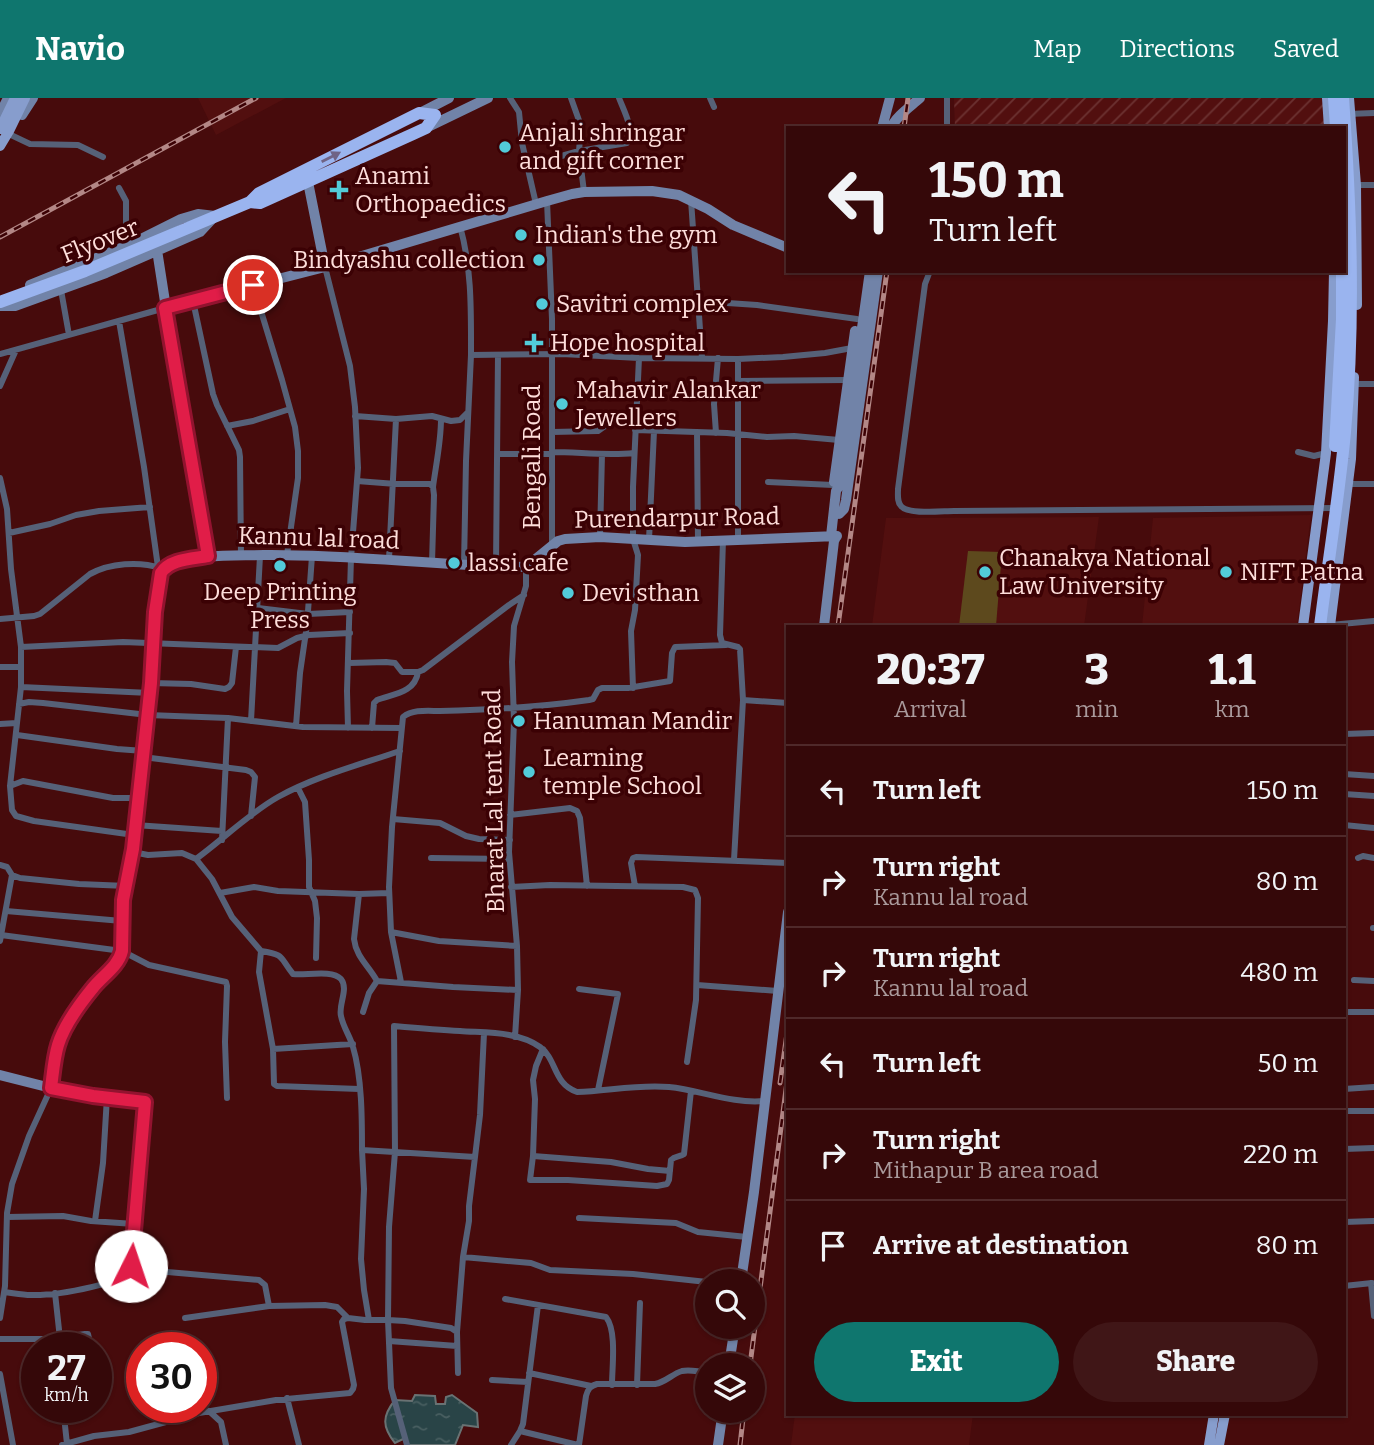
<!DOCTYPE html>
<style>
body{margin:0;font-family:Bitter,serif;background:#401617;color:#f1f3f6;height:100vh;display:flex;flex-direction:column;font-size:26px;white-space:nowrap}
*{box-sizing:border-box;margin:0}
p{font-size:23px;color:#aa9a9c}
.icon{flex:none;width:38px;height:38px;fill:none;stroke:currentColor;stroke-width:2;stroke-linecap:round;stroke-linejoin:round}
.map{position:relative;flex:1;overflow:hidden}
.side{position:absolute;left:786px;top:527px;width:560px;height:791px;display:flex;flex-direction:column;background:#350809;border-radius:0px;box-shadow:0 2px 5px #0004,0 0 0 2px #4f292a}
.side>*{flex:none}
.banner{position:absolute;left:786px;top:28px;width:560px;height:147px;border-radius:0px;box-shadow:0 2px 5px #0004,0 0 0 2px #4f292a;background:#350809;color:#f1f3f6;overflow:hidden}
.tools{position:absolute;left:695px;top:1171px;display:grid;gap:14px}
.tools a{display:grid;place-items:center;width:70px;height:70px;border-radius:50%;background:#350809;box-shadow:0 2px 5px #0004,0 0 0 2px #4f292a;font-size:35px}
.speed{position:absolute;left:21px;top:1234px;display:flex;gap:14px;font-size:35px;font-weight:700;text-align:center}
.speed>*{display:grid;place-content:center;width:91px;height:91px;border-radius:50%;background:#350809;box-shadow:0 2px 5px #0004,0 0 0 2px #4f292a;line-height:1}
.speed small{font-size:18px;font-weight:400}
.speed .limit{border:10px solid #d22;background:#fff;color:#111}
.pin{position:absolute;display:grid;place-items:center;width:60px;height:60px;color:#fff;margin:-30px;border:4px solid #fff;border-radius:50%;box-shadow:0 2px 7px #0007}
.me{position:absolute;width:77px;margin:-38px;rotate:4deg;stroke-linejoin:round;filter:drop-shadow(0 0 5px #0008)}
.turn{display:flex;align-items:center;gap:24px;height:147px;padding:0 28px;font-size:32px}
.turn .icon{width:91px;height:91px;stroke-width:2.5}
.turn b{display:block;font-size:49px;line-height:60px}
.eta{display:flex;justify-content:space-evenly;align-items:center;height:119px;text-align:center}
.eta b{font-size:42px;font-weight:800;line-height:49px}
.action{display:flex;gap:14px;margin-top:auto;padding:14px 28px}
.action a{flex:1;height:80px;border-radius:42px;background:#0f766e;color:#fff;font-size:28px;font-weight:800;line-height:80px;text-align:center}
.action a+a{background:#401617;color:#f1f3f6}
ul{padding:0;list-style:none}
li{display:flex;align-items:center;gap:21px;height:91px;padding:0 28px;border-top:2px solid #4f292a}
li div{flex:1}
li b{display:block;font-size:26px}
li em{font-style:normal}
header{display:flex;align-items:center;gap:42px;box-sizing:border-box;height:98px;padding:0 35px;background:#0f766e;color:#fff}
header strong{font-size:33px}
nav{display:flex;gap:38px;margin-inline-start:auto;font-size:24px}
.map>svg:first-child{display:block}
</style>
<header>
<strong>Navio</strong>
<nav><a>Map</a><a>Directions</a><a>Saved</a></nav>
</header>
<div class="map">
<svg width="1374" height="1347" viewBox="0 0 1374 1347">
<defs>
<pattern id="industrial-furrows" width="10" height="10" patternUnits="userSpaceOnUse" patternTransform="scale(1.75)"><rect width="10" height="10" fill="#520f0f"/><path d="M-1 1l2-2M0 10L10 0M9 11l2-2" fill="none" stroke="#6c3231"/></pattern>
<pattern id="water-ripples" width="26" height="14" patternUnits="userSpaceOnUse" patternTransform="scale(1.75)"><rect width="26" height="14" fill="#294447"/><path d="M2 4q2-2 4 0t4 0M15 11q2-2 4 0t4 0" fill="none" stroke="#495f61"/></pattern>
</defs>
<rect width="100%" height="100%" fill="#470b0c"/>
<path fill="#520f0f" d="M198 0H286L216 37Z
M1311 417 1297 528H1142L1153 420Z
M1099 419 1084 528H872L886 420Z
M795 1316H973L969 1347H791Z"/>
<path fill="url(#industrial-furrows)" d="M954 0H1329L1330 30H955Z"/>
<path fill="#5d491d" d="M968 453 1002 454 996 528H959Z"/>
<path fill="url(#water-ripples)" stroke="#697273" stroke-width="2" d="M415 1297 435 1298 436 1306H445L446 1299 452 1297 477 1315 478 1329 463 1327 455 1347H409L403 1341 395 1345C382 1329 382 1318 395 1302L412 1303Z"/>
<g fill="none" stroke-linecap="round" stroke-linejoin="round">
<path stroke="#566178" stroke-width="6" d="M510 0 519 14 522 45 536 106
M571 0 581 28 579 53 584 94
M710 0 714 9
M947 0V30
M1348 16 1374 15
M11 37 30 46 78 47 103 59
M526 68 579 53 627 45C635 32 624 13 619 0
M1356 87H1374
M119 90 126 103V148
M691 102 702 260
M547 103 552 221V447
M460 128C472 171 471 213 471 257L562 256 639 260 738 261 783 259 825 255 852 250
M325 169 350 268 355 309 358 370 351 460 347 593 348 630
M930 173 925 186 898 391C898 397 897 404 901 408 908 417 942 413 954 413L1335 410
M253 187 282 282 295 329 298 353V380L287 457
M61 192 69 237
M193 203 213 296 217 307 239 352 240 359 241 458
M698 203 757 207 857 221
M119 223 144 369 158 469
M0 256 165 210
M738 283 847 282
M1354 286H1374
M0 288 16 252
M355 318 396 321 432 318 451 323 460 322 468 314
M227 328 253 323 290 311
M635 332 727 335 767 339 794 338 839 342
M552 334 598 333 612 323 635 324
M697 334 698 443
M716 335 714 306 718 260
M552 354C579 354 607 358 634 355
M1298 354 1314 358 1326 355
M498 356H552
M0 380 7 411 11 471 21 549V589L10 688 12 712 16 718 34 723 134 737
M357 383 396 386H430L433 389 434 397 432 465
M768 384 833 387
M1347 386H1374
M433 389C436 366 441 344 441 321
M9 435 50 426 76 417 99 413 150 409
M600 439 602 356
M649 442 654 333
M723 442 720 537 722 545 738 549 740 551 743 602 734 762
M738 442V261
M389 461 396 321
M464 467 466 363 471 257
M496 468 498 257
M258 510 308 516 350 514
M0 521 34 518 40 516 90 476C110 465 139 463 161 470
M1330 527 1374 523
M21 549 123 544 278 550 297 540 309 537 350 535
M349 565 386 564 395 565 402 574H418L423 572 509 507 524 497
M0 569H21
M151 585 191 586 225 591 229 589 232 585 236 549
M21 589 150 595
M633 590 631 533 635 512 638 457 633 441V389L639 260
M743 602 788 605
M19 606 29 604 43 605 148 617 228 620 303 629 401 630
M251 623 260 458
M0 626 17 625
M296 628 300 575 307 527 312 458
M372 630 374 605 377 602C393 596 415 595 418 574
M1344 636 1374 635
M17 637 117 651 144 653
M143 659 246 672 251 674 255 679 251 718
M1344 676 1374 678
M10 688 23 683 113 700H139
M298 690 305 704 309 762V789L315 803 317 820 316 860
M1344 696 1374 698
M510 717 570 710 577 713 580 720 587 788
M393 721 440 725 466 738 479 741 510 742
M135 727 222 733
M1344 727 1374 730
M222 742 228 620
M133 754 148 757 182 755 196 761 212 781 232 819 261 853 259 874 273 951 274 986 277 988 359 991
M431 760 509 761
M1358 760 1363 758 1374 760
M196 761C222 742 251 714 278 699 316 678 359 667 400 653
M0 767 7 769 12 777 20 780 79 786 127 788
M635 788 631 765 633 760 636 759 788 765
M511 789 550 787 683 789 695 792 698 800 696 902 687 964
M220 795 254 789 278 793 359 796 354 841C356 859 369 868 377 883
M359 796 389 795
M6 813 122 823
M1373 830H1374
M391 834 439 843 517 848
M1 837 122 853 149 867 226 884 227 888 225 944 227 1000
M0 843 12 777
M261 853C286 857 279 859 293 876 304 878 332 871 341 881 349 891 338 907 341 918 343 929 350 938 353 949 362 979 362 1021 362 1052L475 1059 480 1017 484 935
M1354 882 1374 883
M401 884 391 834 389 789 392 729 403 619C413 611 428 613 440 613 490 612 540 609 589 602L593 601 598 592 602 590H628L670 583 672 555 675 549 726 547
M697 887 778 893
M579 891 618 896 598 992
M363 914 369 895 377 883 453 889 518 892
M1344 914H1374
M515 939 518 892 517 848 509 754 514 623 512 564 514 528 526 488V469
M273 951 353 946
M543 951 536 968 533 982 535 1001 533 1058 530 1082H568L657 1088 667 1086 669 1082 671 1062C675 1058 680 1059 684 1056L691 993
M1344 991 1374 989
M1344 1013H1374
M1344 1051 1374 1050
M362 1052 364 1091 361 1161 364 1192 369 1222
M533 1058 611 1064 648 1071 670 1073
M7 1119 63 1118 91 1123 134 1126
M579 1120 676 1125 698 1134 747 1139
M95 1123 103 1065 107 999
M1344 1124 1374 1123
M463 1159 531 1165 550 1172 633 1176 707 1184
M130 1179 145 1004
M1371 1185 1374 1218
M1344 1188 1372 1185
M4 1194C13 1195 22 1197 31 1197 66 1198 117 1183 150 1173H156L259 1182 265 1187 269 1208
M55 1195 61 1250
M505 1201 606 1219C617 1233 612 1269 612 1287
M0 1220 5 1188 7 1115 12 1086 29 1038 51 990 93 998 150 1004
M185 1220 269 1208 325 1207 337 1209 348 1220
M457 1234 463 1159 469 1123V1108L475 1059
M0 1241H49L85 1236H88L91 1250
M389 1243 457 1248
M529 1275 591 1288
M0 1276 13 1347
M492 1282 528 1284
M637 1287 640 1205
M96 1288 99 1306
M287 1300 299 1347
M63 1309 67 1346
M209 1313 221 1324 226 1347
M520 1333 578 1347
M62 1347 94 1338 129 1334 199 1315 276 1302 350 1295 353 1291 354 1287 342 1224 344 1221 348 1220 365 1222H388L405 1223 451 1230 457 1234 458 1275
M407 1347 391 1290 388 1222 389 1129 395 1054 394 928C416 930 438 932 460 933 485 935 518 933 540 949 557 961 553 986 577 994 608 993 638 986 669 989 700 992 732 1006 764 1003
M511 1347 520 1333 523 1326 538 1207
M579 1347 586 1298C588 1291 590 1288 597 1286H655C666 1284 672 1276 682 1273 690 1271 699 1274 707 1274"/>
<path stroke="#7183a8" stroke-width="10" d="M420 15 449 0
M0 16 8 0
M22 17 33 0
M428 29 488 0
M882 30 890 0
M891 30C896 18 910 9 920 0
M308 84 325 169
M157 152 188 352 208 458
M30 187 131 146 181 121 198 116 215 118
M0 208H15L106 175 200 134 213 120
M165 210 325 169 547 103 572 96 584 94 652 93 679 97 708 111 733 127 788 150
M834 384 855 233
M839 416 844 411 846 402 878 173
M834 442 831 438 836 393 839 388 844 358 870 173
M824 528 834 443 836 439
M0 977 51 990 58 948 64 933 93 890 120 861 122 853 123 802 133 754 137 714 151 585 157 498 161 475 163 470 168 467C199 456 232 458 264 457 351 456 439 468 526 469L558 443 565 441 600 439 685 444 837 438
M741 1183 754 1094 788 814
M729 1267 735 1228
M718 1347 723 1312"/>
<path stroke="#879dcd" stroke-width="10" d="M1327 0 1329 30
M1349 0 1356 87 1357 207
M0 31 15 0
M0 48 9 33 25 0
M1303 528 1326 355 1333 223 1334 173
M1330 528 1351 361 1354 279
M1209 1347 1214 1316
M1219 1347 1225 1316"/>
<path stroke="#9ab4ef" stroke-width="12" d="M1334 0 1336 29
M0 204 85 173 250 104 259 95 419 15 435 17 426 30 413 36 260 105 250 104
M1335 348 1342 221V173
M1320 528C1328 464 1339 399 1345 334 1355 223 1351 111 1343 0"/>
<defs>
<path id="rail" d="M904 30 908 0
M0 139 256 0
M838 528 887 173
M780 985 788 928
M750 1267 788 976
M740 1347 744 1312"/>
</defs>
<use href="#rail" stroke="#b38786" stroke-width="5"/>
<use href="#rail" stroke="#3b0104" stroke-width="2.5" stroke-dasharray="8" stroke-linecap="butt"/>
</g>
<defs><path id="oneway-solid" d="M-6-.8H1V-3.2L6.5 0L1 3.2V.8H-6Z" transform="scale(1.75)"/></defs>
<use fill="#6f6385" href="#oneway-solid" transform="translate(331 59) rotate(-27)"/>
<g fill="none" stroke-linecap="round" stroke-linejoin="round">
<defs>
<path id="route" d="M131 1168 145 1004 93 998 51 990C53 975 54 960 58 947 64 927 79 907 92 891 102 878 118 869 122 853L123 802 133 751 151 585 155 514 161 475C170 461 192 461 208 458L165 210 253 187"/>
</defs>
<use href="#route" stroke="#92132f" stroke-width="18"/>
<use href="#route" stroke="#e11d48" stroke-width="12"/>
</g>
<g fill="#52cbd9" stroke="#3b0104" stroke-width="2.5">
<circle cx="505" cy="49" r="7"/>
<path d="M335.5 81.5h7v7h7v7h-7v7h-7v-7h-7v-7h7z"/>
<circle cx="521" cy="137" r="7"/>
<circle cx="539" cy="162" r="7"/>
<circle cx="542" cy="206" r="7"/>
<path d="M530.5 234.5h7v7h7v7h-7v7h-7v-7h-7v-7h7z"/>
<circle cx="562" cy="306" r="7"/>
<circle cx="454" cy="465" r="7"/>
<circle cx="280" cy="468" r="7"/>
<circle cx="985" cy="474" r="7"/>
<circle cx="1226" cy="474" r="7"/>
<circle cx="568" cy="495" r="7"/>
<circle cx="519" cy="623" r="7"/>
<circle cx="529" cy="674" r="7"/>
</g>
<g text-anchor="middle" stroke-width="7" stroke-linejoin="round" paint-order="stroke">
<g font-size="24" fill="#fededb" stroke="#3b0104" text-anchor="start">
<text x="519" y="43">Anjali shringar<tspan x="519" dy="28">and gift corner</tspan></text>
<text x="355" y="86">Anami<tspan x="355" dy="28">Orthopaedics</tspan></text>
<text x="535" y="145">Indian's the gym</text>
<text x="525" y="170" text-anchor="end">Bindyashu collection</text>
<text x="556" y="214">Savitri complex</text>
<text x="550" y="253">Hope hospital</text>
<text x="576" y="300">Mahavir Alankar<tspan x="576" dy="28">Jewellers</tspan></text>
<text x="999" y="468">Chanakya National<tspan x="999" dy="28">Law University</tspan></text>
<text x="468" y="473">lassi cafe</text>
<text x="1240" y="482">NIFT Patna</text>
<text x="280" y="502" text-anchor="middle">Deep Printing<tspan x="280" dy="28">Press</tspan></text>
<text x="582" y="503">Devi sthan</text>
<text x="533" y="631">Hanuman Mandir</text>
<text x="543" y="668">Learning<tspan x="543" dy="28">temple School</tspan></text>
</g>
<g font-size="24" fill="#fededb" stroke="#3b0104">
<text transform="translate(100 143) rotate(-22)" y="8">Flyover</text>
<text transform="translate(532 359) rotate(-90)" y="8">Bengali Road</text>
<text transform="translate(677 420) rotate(-1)" y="8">Purendarpur Road</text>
<text transform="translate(319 440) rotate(2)" y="8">Kannu lal road</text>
<text transform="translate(494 703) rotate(-91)" y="8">Bharat Lal tent Road</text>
</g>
</g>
</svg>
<div class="tools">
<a><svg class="icon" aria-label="search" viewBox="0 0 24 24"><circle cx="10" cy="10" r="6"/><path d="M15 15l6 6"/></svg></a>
<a><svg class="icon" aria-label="layers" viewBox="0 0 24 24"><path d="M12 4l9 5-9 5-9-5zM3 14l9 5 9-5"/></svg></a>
</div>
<div class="speed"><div>27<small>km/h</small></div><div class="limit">30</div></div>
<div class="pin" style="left:253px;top:187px;background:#d93025"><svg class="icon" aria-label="arrive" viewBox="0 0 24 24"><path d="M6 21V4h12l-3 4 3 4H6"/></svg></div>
<svg class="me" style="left:131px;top:1168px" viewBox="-20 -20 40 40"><circle r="19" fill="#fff"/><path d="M0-13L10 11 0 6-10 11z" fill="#e11d48"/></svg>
<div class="banner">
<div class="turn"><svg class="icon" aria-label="left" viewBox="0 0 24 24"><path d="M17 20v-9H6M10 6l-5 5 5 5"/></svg><div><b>150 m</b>Turn left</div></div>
</div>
<section class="side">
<div class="eta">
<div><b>20:37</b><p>Arrival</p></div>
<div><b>3</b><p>min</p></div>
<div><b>1.1</b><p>km</p></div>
</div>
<ul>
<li><svg class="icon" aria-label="left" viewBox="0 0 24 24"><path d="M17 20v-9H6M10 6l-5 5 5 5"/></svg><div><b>Turn left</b></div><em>150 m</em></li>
<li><svg class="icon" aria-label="right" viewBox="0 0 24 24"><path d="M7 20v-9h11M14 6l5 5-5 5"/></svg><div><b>Turn right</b><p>Kannu lal road</p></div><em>80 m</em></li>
<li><svg class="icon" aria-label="right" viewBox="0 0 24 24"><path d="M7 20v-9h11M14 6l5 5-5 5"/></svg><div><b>Turn right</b><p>Kannu lal road</p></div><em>480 m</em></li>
<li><svg class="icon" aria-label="left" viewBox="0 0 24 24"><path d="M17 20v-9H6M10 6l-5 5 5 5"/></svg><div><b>Turn left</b></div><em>50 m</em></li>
<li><svg class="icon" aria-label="right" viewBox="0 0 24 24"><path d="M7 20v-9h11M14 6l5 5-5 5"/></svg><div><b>Turn right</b><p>Mithapur B area road</p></div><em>220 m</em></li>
<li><svg class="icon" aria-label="arrive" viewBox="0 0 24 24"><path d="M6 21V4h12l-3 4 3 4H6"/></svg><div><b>Arrive at destination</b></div><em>80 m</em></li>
</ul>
<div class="action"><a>Exit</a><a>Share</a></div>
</section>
</div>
